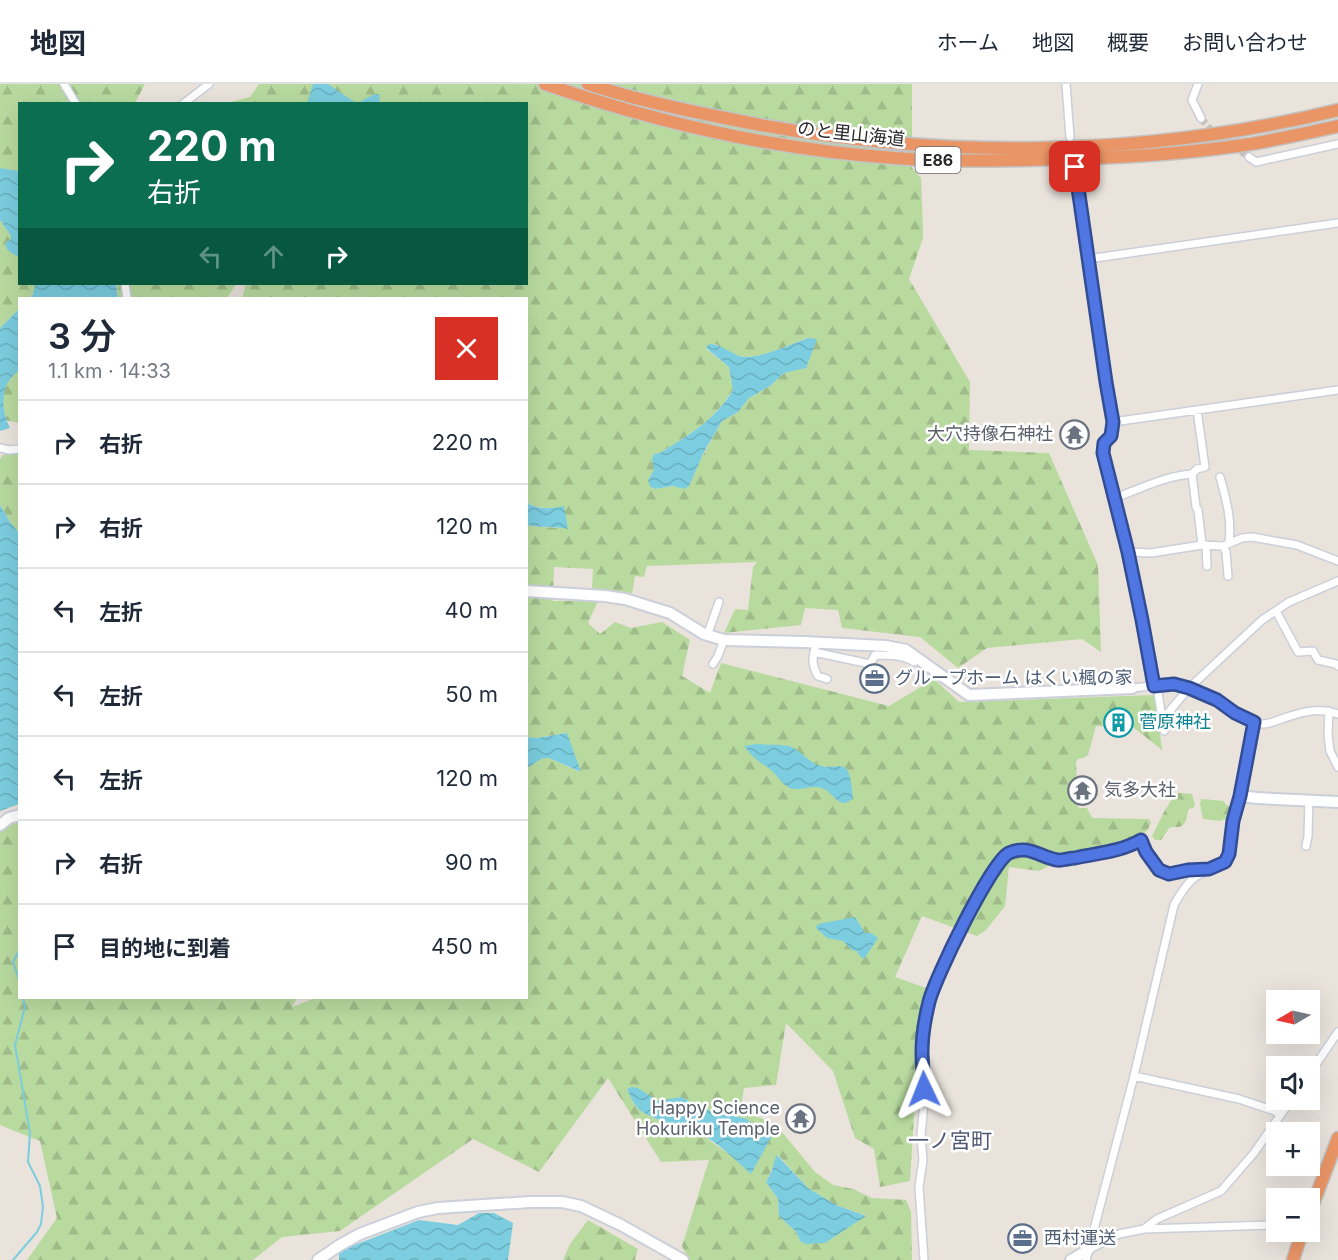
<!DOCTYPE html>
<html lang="ja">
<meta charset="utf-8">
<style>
body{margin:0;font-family:Inter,"Noto Sans JP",sans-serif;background:#f2f2f3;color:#1f2937;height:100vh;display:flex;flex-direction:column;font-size:22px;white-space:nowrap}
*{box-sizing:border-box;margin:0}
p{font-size:20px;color:#747a83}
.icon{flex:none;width:33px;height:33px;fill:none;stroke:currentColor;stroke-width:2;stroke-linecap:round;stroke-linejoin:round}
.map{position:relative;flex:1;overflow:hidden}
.side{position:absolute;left:18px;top:213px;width:510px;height:702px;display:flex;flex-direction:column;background:#fff;border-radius:0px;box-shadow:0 6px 24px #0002}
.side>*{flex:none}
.banner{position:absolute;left:18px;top:18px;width:510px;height:183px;border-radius:0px;box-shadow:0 6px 24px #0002;background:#0b6e4f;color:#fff;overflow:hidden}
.needle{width:39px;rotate:261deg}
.controls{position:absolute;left:1266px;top:906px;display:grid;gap:12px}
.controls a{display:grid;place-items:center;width:54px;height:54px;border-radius:0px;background:#fff;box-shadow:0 6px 24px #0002;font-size:30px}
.pin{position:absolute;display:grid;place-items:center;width:51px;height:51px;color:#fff;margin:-26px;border-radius:12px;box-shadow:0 3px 9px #0006}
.me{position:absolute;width:66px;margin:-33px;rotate:358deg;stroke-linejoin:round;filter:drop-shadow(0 0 4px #0008)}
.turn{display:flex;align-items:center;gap:21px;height:126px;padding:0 30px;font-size:27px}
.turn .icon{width:78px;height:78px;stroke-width:2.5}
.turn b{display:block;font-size:42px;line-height:51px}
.lanes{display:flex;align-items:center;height:57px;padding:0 30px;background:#0003;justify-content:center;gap:30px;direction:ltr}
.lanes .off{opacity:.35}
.round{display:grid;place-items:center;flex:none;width:63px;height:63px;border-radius:0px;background:#f2f2f3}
.summary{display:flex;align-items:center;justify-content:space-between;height:102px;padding:0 30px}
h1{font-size:36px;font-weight:600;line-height:45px}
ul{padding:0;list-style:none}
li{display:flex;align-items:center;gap:18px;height:84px;padding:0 30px;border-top:2px solid #e0e1e3}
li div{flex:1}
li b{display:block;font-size:22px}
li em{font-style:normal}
header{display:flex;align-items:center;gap:36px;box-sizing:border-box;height:84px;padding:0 30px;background:#fff;border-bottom:2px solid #e0e1e3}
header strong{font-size:28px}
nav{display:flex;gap:33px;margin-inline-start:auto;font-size:21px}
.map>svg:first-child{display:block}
</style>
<header>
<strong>地図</strong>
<nav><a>ホーム</a><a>地図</a><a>概要</a><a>お問い合わせ</a></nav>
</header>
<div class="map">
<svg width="1338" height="1176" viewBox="0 0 1338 1176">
<defs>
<pattern id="forest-firs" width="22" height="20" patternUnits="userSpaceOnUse" patternTransform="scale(1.5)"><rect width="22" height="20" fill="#b8da9f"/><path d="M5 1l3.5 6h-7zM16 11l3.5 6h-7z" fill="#9ebb89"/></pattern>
<pattern id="water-waves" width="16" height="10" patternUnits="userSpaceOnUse" patternTransform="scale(1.5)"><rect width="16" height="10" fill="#7bcddf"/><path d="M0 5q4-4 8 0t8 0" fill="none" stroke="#6ab0bf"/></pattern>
</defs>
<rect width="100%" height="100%" fill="#e9e3dc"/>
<path fill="url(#forest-firs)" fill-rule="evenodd" d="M0 0H145L135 19 20 20 19 87 0 84Z
M259 0H912V84L921 94 923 145V154L909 195 970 298 969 366 1049 369 1098 481 1101 568 1082 555 987 564 958 584 920 553 842 544 838 526 805 524 801 541 724 549 735 525 748 526 753 483 757 478 647 482 644 493 635 492 632 509 592 504 593 485 554 483 553 517H598L588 539 600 550 615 538 631 544 662 538 690 556 682 592 710 609 721 579 889 622 934 595 959 618 1155 611 1162 666 1133 643 1096 642 1088 671 1083 674 1078 675 1076 678 1078 722 1079 724H1087L1091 732 1093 734 1149 735 1151 739C1139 770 1078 770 1049 770L1058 777 1039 787 1009 783 1005 822 986 846 977 852 922 832 895 893 929 905 918 968 910 1097 880 1103 874 1065 855 1054 833 987 786 939 776 1001 744 1004 741 1024 777 1042 815 1088 833 1101 853 1105 872 1114 906 1116 911 1128 912 1176H689L682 1162 709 1076 661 1078 608 994 539 1088 473 1055 340 1147 282 1153 253 1176H27L57 1134 40 1057 0 1041V745L19 738 20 914H297L292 923 315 914H526L527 684 543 674H549L580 688 566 649 536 654 527 653V441C541 444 555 443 568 444L551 425 533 422 527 418 526 214H242L246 200H526V20L227 19 250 13ZM807 254 806 284 784 289 770 302 749 314 738 328 722 337 684 405 673 402 654 405 648 396 654 386V370L660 369C690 350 714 337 733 305L729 283 706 265 715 260C723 264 731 270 740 272 756 277 791 260 807 254ZM638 1004 658 1018 681 1013 707 1026 747 1035 755 1044 772 1050 726 1068 701 1050 677 1051C670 1038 656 1036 644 1029 635 1024 631 1014 627 1005ZM778 1071 808 1104 836 1121 866 1132 806 1160 801 1158 796 1148 779 1132 778 1115 766 1098Z
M0 136 11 152 14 170 19 173 20 200H35C36 205 33 210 30 214H20L19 225 0 244Z
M116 200H236L227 214H118Z
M19 287V339L5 336C4 331 2 326 1 321 0 308 8 292 19 287Z
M19 369V450L10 438 0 421V375L3 371Z
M1180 709 1192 710 1195 721 1193 724 1189 725C1186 730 1188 741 1179 743 1176 743 1173 743 1170 743L1161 756H1155L1152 752 1164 728 1175 710Z
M1201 715 1224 717 1226 721 1231 723 1230 733 1220 737 1203 735 1200 720Z
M588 1136 638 1165 635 1176H563L570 1160Z"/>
<path fill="url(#water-waves)" d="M313 0H328L356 19C365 17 368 11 379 10L380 19H307Z
M0 84 19 87V173C12 169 6 168 5 159L11 155V152L0 136Z
M35 200H116L118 214H30L33 210Z
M19 225V287C0 298 0 325 10 344L0 347V244Z
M808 254 817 255 806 284 784 289 770 302 749 314 738 328 722 337 704 368 689 402 684 405 673 402 655 405 650 402 648 396 654 386 652 375 654 370 660 369C690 350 714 337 733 306L729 283 706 264 709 260C720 260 729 268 739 272 756 277 791 260 808 254Z
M526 418C538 426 550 425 564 422L568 445C554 442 541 444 527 441Z
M0 421 10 438 20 450 19 720 0 727Z
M567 649 581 688 549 674H543L527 684V653L536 654Z
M756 660C766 661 779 660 789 662 800 665 808 679 821 682 827 684 840 681 844 683 851 686 852 707 853 714 839 728 834 708 822 704 812 701 804 706 794 705 784 704 779 693 772 687 768 683 762 680 757 676 752 672 748 667 744 662Z
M855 833 865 849H871L878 854 864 875 859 871 857 867C850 867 848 861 843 857L827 854 816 844 818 840Z
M632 1003 638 1004 658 1017 681 1013 707 1026 747 1035 755 1044 773 1050 751 1090C741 1081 713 1054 701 1051 694 1049 684 1051 677 1051 669 1037 656 1036 644 1029 635 1024 631 1014 627 1005Z
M777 1071 808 1104 836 1121 866 1132 825 1159 806 1160 801 1158 796 1148 779 1132 778 1115 766 1098 772 1086 775 1075Z
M479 1129H494L513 1139 508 1176H339V1167L419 1136 458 1141Z"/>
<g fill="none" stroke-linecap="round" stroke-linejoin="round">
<path stroke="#7bcddf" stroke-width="2" d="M20 865 13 878 20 898
M13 1176 37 1148 41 1140 43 1123 40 1102 28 1078 30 1049 15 961 25 923 23 914"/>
<path stroke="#c3beb8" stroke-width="7" stroke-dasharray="7 3.5" stroke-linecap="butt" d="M1201 34 1209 44 1249 73"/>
<defs>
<path id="street" d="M64 0 76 20
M1066 0 1070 53
M1198 0 1192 16 1201 34
M183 20 209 0
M1249 73 1256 78 1338 60
M1075 83 1106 298 1113 338 1111 352 1104 359 1103 369 1128 468 1142 536 1154 602
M1088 175 1338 139
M125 200 127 214
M1197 326 1205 383 1197 385 1192 390 1196 423 1198 426 1202 461
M1113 338 1338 306
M0 364 9 366 20 365
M1220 393C1226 415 1232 435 1229 458
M1114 414C1141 405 1164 392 1192 390
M1206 461 1207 482
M1223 462 1226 468 1228 492
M1128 468 1151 469 1202 461 1223 462 1242 454 1252 453 1297 461 1338 477
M1276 527 1298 568 1313 567 1318 576 1336 580 1338 582
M707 552 719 518
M815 564C812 575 812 582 818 592L827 595
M814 568 870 580 875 571C888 571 903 571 914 578
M713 580 718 572 724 556
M1157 602 1164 647
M1132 604C1145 603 1160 600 1173 601 1184 601 1207 611 1217 616 1231 624 1244 639 1262 640 1269 640 1277 637 1284 634 1303 628 1318 623 1338 630
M1329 627 1328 651 1330 667 1338 683
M1162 636 1189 604 1262 536 1289 518 1338 497
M1306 762 1308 752 1309 716
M1310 989 1338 948
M1134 992 1239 1015 1275 1027 1280 1031
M1144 1145 1157 1135 1221 1107 1254 1069 1291 1016
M1088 1166 1119 1150 1144 1145 1276 1141
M924 1176 919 1103 923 1076 921 1052 924 1018 922 967 924 944 930 915 940 890 983 803 995 785 1007 770 1020 767 1031 766 1058 777 1113 768 1130 762 1141 756C1145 765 1154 784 1162 788 1171 792 1181 787 1190 786 1196 785 1203 785 1209 785
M1086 1176 1134 992 1174 821C1190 792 1196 791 1225 778L1228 775 1232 756 1233 737 1240 712 1254 638"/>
<path id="secondary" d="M526 507 605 512 625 515 670 529 704 550 724 556 804 558 886 562 906 566 969 611 1132 604
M1240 712 1257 714 1338 718
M0 741 9 734 20 731
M318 1176 340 1161 360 1150 418 1128 438 1124 530 1118H562L581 1122 621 1141 683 1176
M1071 1176 1088 1166"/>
<path id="highway" d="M545 0C658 39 776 66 895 74 948 78 1001 77 1054 75 1118 74 1182 70 1244 61 1276 56 1307 49 1338 42
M588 0C633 15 679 25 725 34 926 76 1138 75 1338 26
M1310 1128 1338 1054
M1293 1176 1302 1148"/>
</defs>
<use href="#street" stroke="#cbcfd9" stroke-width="10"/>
<use href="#secondary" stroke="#cbcfd9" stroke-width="14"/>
<use href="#highway" stroke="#c3c3c3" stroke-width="15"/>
<use href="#street" stroke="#fff" stroke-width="7"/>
<use href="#secondary" stroke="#fff" stroke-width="10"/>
<use href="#highway" stroke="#ea9566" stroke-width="12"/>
</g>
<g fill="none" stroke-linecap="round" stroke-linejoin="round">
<defs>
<path id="route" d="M924 1005C924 993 922 980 922 968 922 951 925 934 929 918 934 896 991 778 1009 769 1028 760 1040 773 1057 776 1062 777 1069 774 1075 774 1098 769 1120 768 1141 756L1146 768 1159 786 1169 790 1188 786 1209 785 1225 778 1229 770 1233 737 1240 712 1254 638 1235 629 1217 616 1189 604 1174 600 1154 602 1142 536 1128 468 1103 369 1104 359 1111 352 1113 338 1106 298 1075 83"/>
</defs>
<use href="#route" stroke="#334d94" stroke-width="15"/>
<use href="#route" stroke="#4f76e3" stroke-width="10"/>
</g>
<defs>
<symbol id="temple-ring" viewBox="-11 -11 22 22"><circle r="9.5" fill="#fff" stroke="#6b7280" stroke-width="1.5"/><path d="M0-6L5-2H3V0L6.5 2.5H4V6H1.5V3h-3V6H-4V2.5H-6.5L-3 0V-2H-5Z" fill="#6b7280"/></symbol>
<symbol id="office-ring" viewBox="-11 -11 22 22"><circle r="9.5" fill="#fff" stroke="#5c6f8a" stroke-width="1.5"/><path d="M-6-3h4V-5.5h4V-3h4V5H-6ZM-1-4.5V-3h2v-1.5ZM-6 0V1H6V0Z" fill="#5c6f8a"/></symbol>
<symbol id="building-ring" viewBox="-11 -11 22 22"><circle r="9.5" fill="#fff" stroke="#0f9aa8" stroke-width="1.5"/><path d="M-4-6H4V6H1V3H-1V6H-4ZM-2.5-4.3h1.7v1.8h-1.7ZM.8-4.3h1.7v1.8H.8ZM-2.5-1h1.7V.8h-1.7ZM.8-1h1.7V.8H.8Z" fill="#0f9aa8"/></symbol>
</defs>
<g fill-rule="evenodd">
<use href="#temple-ring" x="1058" y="334" width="33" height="33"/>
<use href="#office-ring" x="858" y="578" width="33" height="33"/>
<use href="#building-ring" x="1102" y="622" width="33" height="33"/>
<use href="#temple-ring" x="1066" y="690" width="33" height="33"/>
<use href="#temple-ring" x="784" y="1018" width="33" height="33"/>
<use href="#office-ring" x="1006" y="1138" width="33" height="33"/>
</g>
<g text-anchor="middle" stroke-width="5" stroke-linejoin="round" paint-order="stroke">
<rect fill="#fff" stroke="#696969" stroke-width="1.5" x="915.5" y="63" width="45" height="26" rx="4.5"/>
<g font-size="16" font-weight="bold" fill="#292929">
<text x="938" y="82">E86</text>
</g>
<g font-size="18" fill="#292929" stroke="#fff">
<text transform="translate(851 50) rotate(6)" y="6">のと里山海道</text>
</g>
<g font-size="18" fill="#5b616d" stroke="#fff" text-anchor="end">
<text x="1053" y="356">大穴持像石神社</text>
<text x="1104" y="712" text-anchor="start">気多大社</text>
<text x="780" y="1030">Happy Science<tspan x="780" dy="21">Hokuriku Temple</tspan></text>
</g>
<g font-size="18" fill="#4e5e75" stroke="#fff" text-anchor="start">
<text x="895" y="600">グループホーム はくい楓の家</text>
<text x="1044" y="1160">西村運送</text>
</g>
<g font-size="18" fill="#0d838f" stroke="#fff" text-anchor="start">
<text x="1139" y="644">菅原神社</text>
</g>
<g font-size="21" fill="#4f5874" stroke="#fff">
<text x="950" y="1064">一ノ宮町</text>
</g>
</g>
</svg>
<div class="controls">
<a><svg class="needle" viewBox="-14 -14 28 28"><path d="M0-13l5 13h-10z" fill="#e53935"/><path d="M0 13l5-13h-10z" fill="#747a83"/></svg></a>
<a><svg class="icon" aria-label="sound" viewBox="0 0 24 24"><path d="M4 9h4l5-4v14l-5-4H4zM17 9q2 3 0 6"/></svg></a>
<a>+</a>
<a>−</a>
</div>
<div class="pin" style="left:1075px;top:83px;background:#d93025"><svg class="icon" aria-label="arrive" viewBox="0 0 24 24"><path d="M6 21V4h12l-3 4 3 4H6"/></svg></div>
<svg class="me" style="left:924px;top:1005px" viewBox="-20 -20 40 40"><path d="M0-17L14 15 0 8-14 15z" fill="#4f76e3" stroke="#fff" stroke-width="4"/></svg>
<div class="banner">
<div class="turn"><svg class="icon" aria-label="right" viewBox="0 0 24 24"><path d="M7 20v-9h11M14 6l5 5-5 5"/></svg><div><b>220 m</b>右折</div></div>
<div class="lanes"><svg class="icon off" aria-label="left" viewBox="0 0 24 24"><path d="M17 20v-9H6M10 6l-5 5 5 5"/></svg><svg class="icon off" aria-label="ahead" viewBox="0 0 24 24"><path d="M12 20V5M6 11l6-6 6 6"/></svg><svg class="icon" aria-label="right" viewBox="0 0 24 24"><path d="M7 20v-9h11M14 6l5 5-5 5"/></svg></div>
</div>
<section class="side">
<div class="summary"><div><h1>3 分</h1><p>1.1 km · 14:33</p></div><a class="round" style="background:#d93025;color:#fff"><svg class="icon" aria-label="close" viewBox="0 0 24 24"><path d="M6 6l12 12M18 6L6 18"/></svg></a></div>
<ul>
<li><svg class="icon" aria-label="right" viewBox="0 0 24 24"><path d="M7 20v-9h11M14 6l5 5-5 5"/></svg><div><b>右折</b></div><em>220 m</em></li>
<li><svg class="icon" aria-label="right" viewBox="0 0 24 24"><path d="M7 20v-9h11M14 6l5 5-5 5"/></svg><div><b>右折</b></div><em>120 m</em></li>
<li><svg class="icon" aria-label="left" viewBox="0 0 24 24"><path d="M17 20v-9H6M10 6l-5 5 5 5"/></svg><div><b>左折</b></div><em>40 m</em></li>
<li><svg class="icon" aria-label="left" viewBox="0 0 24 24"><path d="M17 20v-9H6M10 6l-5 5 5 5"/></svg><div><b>左折</b></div><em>50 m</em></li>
<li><svg class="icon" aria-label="left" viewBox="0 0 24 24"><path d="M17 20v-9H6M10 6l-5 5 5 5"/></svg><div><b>左折</b></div><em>120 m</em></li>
<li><svg class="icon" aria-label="right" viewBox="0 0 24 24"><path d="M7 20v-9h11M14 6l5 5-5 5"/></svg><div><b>右折</b></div><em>90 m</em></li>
<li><svg class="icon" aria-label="arrive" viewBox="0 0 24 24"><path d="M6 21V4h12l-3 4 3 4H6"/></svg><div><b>目的地に到着</b></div><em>450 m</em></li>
</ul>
</section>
</div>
